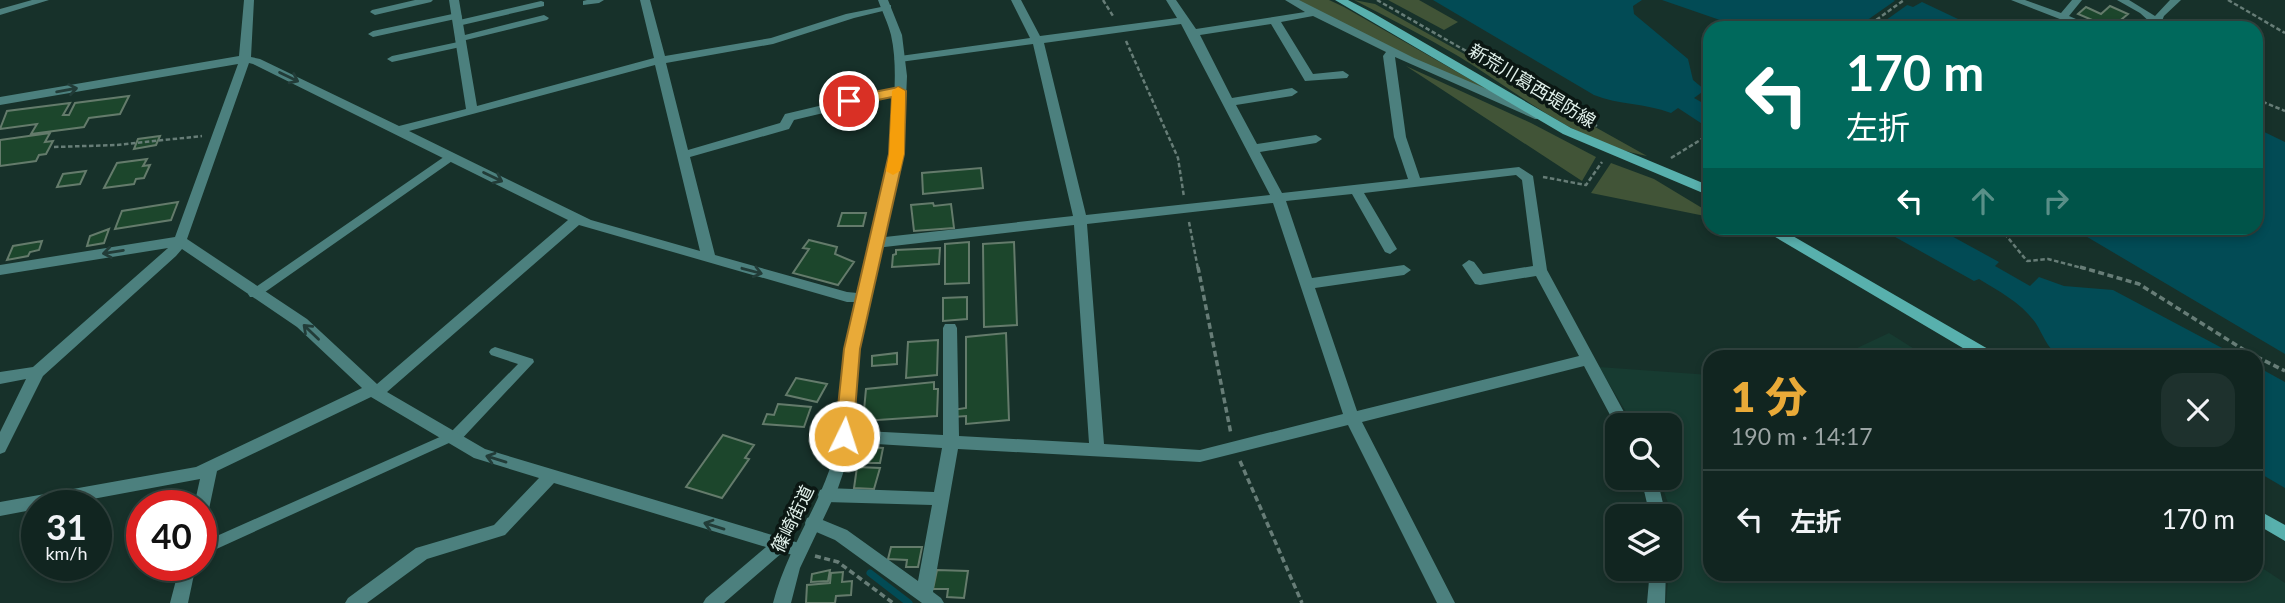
<!DOCTYPE html>
<html lang="ja">
<meta charset="utf-8">
<style>
body{margin:0;font-family:Lato,"Noto Sans JP",sans-serif;background:#1e312d;color:#f1f3f6;height:100vh;display:flex;flex-direction:column;font-size:26px;white-space:nowrap}
*{box-sizing:border-box;margin:0}
p{font-size:23px;color:#9ca5a5}
.icon{flex:none;width:38px;height:38px;fill:none;stroke:currentColor;stroke-width:2;stroke-linecap:round;stroke-linejoin:round}
.map{position:relative;flex:1;overflow:hidden}
.sheet{position:absolute;left:1703px;top:350px;width:560px;height:231px;display:flex;flex-direction:column;background:#112520;border-radius:21px;box-shadow:0 4px 10px #0003,0 0 0 2px #30423e}
.sheet>*{flex:none}
.guide{position:absolute;left:1703px;top:21px;width:560px;height:214px;border-radius:21px;box-shadow:0 4px 10px #0003,0 0 0 2px #30423e;background:#00695c;color:#fff;overflow:hidden}
.tools{position:absolute;left:1605px;top:413px;display:grid;gap:14px}
.tools a{display:grid;place-items:center;width:77px;height:77px;border-radius:14px;background:#112520;box-shadow:0 4px 10px #0003,0 0 0 2px #30423e;font-size:35px}
.speed{position:absolute;left:21px;top:490px;display:flex;gap:14px;font-size:35px;font-weight:700;text-align:center}
.speed>*{display:grid;place-content:center;width:91px;height:91px;border-radius:50%;background:#112520;box-shadow:0 4px 10px #0003,0 0 0 2px #30423e;line-height:1}
.speed small{font-size:18px;font-weight:400}
.speed .limit{border:10px solid #d22;background:#fff;color:#111}
.pin{position:absolute;display:grid;place-items:center;width:60px;height:60px;color:#fff;margin:-30px;border:4px solid #fff;border-radius:50%;box-shadow:0 2px 7px #0007}
.me{position:absolute;width:77px;margin:-38px;rotate:4deg;stroke-linejoin:round;filter:drop-shadow(0 0 5px #0008)}
.turn{display:flex;align-items:center;gap:24px;height:147px;padding:0 28px;font-size:32px}
.turn .icon{width:91px;height:91px;stroke-width:2.5}
.turn b{display:block;font-size:49px;line-height:60px}
.lanes{display:flex;align-items:center;height:66px;padding:0 28px;background:#0003;justify-content:center;gap:35px;direction:ltr}
.lanes .off{opacity:.35}
.round{display:grid;place-items:center;flex:none;width:74px;height:74px;border-radius:21px;background:#1e312d}
.head{display:flex;align-items:center;justify-content:space-between;height:119px;padding:0 28px}
h1{font-size:42px;font-weight:800;line-height:52px;color:#e9aa38}
ul{padding:0;list-style:none}
li{display:flex;align-items:center;gap:21px;height:98px;padding:0 28px;border-top:2px solid #30423e}
li div{flex:1}
li b{display:block;font-size:26px}
li em{font-style:normal}
.map>svg:first-child{display:block}
</style>
<div class="map">
<svg width="2285" height="603" viewBox="0 0 2285 603">
<rect width="100%" height="100%" fill="#17312a"/>
<path fill="#173b31" d="M1889 333 1927 357H1838Z
M1599 367 1710 375V574H2256V564L2285 583V603H1666L1671 548 1681 539 1659 478H1670V425H1634Z"/>
<path fill="#415437" d="M1296 0H1329L1344 7 1499 96 1407 56Z
M1354 0 1375 4 1647 156C1577 143 1517 92 1458 56 1424 36 1389 18 1354 0Z
M1388 0H1419L1458 22 1444 30Z
M1406 66 1531 123 1596 157 1582 181Z
M1611 163 1654 179 1707 211 1705 216 1591 193Z"/>
<path fill="#024b55" d="M1433 0H1642L1633 6 1634 14 1688 59 1693 80 1705 90 1694 98 1710 107V129L1678 108 1671 113C1645 103 1619 105 1594 95Z
M1662 0H1893L1913 7 1922 2 1977 28H1743Z
M2256 128 2285 142V354L2072 228H2256Z
M1879 228H1937L1999 262 1995 266 2030 286 2039 277 2064 286 2113 290 2239 357H2060C2046 347 2044 336 2035 322 2021 303 1999 291 1979 279L1974 281Z
M2256 366 2285 382V488L2256 471Z"/>
<path fill="#17312a" d="M1896 0 1910 3 1875 28H1856Z"/>
<g fill="none" stroke-linecap="round" stroke-linejoin="round">
<path stroke="#024b55" stroke-width="7" d="M870 573 909 603"/>
</g>
<path fill="#1c462c" stroke="#647b6b" stroke-width="2" d="M2110 6 2128 14 2111 28 2078 14 2086 7 2101 14Z
M129 96 120 114 89 118 84 127 31 134 37 124 0 129 7 111 70 103 63 115H69L75 103Z
M50 133 45 142 53 141 46 154 39 155 36 161 0 166V140Z
M160 136 156 145 134 149 138 139Z
M147 159 143 166 150 165 144 178 136 179 134 184 104 188 117 163Z
M981 168 983 188 923 194 922 173Z
M86 171 80 184 57 187 63 174Z
M178 202 171 220 115 229 122 211Z
M933 203 934 206 951 204 954 228 914 231 911 205Z
M842 213H866L863 226H838Z
M109 229 104 243 87 246 90 236Z
M809 240 837 247 835 254 854 262 838 285 793 273 809 249 803 248Z
M42 241 39 250 30 252 28 256 7 260 13 246Z
M969 242V283L945 284V244Z
M1014 242 1017 325 984 327 983 244Z
M940 248 939 264 892 267 893 255 896 254V250Z
M967 297V319L943 321V298Z
M1006 333 1009 420 966 424V416L953 417 952 410 966 408V337Z
M938 340 937 375 906 378 908 342Z
M897 353V364L872 366V356Z
M796 378 827 384 817 402 786 395Z
M934 382V389H938L937 416 863 421 866 389Z
M778 404 811 407 804 427 763 424 767 414 774 415Z
M723 435 754 445 745 458 749 459 722 498 686 487Z
M866 447 883 448 880 463H857L860 453H865Z
M857 467 880 468 874 489 854 488Z
M891 547H922L918 567H906L907 560 888 559Z
M830 570 828 581 811 582 812 574Z
M937 570 968 571 964 598 947 597 948 589H933Z
M843 572 842 582 852 581 851 595 836 596 835 603H806L807 585 830 583 831 573Z"/>
<g fill="none" stroke-linecap="round" stroke-linejoin="round">
<path stroke="#677d77" stroke-width="2.5" stroke-dasharray="4.5 2.5" stroke-linecap="butt" d="M1103 0 1113 16
M1377 0 1597 126
M2228 0 2285 33
M1865 28 1904 0
M1126 41 1178 158 1184 197
M2256 99 2285 111
M54 147 117 145 202 136
M1671 158 1710 134
M1543 177 1586 185 1602 162
M1189 222 1198 269
M2000 228 2027 261 2048 259 2086 269"/>
<path stroke="#677d77" stroke-width="3.5" stroke-dasharray="6 3.5" stroke-linecap="butt" d="M1198 267 1231 434
M2080 267 2139 284 2249 353 2285 371
M1240 461 1302 603
M815 556 838 562 893 603"/>
<path fill="#4c807e" fill-rule="evenodd" d="M415 0H433L431 2 375 15 370 12 372 10Z
M587 0H604L599 3 583 5V1Z
M2011 0H2025L2061 13 2072 0H2082L2069 16 2097 28H2083Z
M2117 0H2129L2155 16 2170 0H2181L2164 16 2159 28H2149L2151 23 2140 13Z
M541 1 544 2V6L458 26 453 23 455 21Z
M457 13 462 16 460 18 373 37 368 34 373 31Z
M544 15 549 18 547 20 462 41 466 44 465 46 392 62 387 59 392 56 458 42 455 39 457 37Z
M451 152 456 156 455 159 258 297H250L248 294 250 291Z
M495 347 533 359 534 362 458 443H449L201 556V543L451 432 518 364 491 355 489 352 491 349Z"/>
<path fill="#4c807e" fill-rule="evenodd" d="M32 0H49L0 15V9Z
M244 0H254L251 57 260 59 399 126 466 109 449 0H459L477 106 654 58 640 0H650L665 56 771 38 846 14 891 5V9L854 18 773 44 666 63 688 150 780 123 785 114 899 87 903 88V94L794 120 789 129 690 157 715 255 847 292 868 294 870 298 868 302H847L579 225 387 392 485 449 799 543 805 545 807 550 805 555 799 557 783 552 724 603H703L706 598 766 547 554 483 505 535 427 559 367 603H345L348 598 416 548 494 525 539 478 474 458 371 397 217 471 209 509 207 514 201 516V506H194L200 479 55 506H37V509L0 516V502L196 467 362 388 297 327 182 249 176 256 43 376 5 452 0 454V432L26 379 0 384V372L33 367 168 248 0 275V265L175 237 238 64 0 105V97L239 56ZM249 63 253 64 568 220 377 384 307 319 187 239ZM655 65 700 251 591 220 409 131Z
M1011 0H1021L1040 36 1177 18 1166 0H1176L1196 29 1305 12 1285 0H1299L1414 58 1543 113 1545 116 1543 119H1535L1395 57 1406 137 1420 178 1519 167 1533 176 1547 270 1631 425H1617V428L1584 366 1362 422 1455 603H1437L1348 425 1200 462 958 449 933 592 941 598 944 603H922L835 540 807 528 805 523 807 518 813 516 847 530 918 581 932 505 826 502 820 500 818 495 820 490 826 488 934 492 942 448 844 442 839 440 836 436 839 432 844 430 943 435V328L945 324H955L957 328 959 436 1089 443 1074 225 876 248 869 243 876 238 1073 216 1033 44 900 62 894 59 900 56 1030 38ZM1313 16 1386 52 1383 56 1394 137 1408 179 1282 193 1260 152 1316 143 1322 139 1316 135 1257 144 1236 105 1292 96 1298 92 1292 88 1232 98 1200 35 1271 24 1305 81 1347 78 1349 75 1343 71 1313 74 1281 22ZM1181 24 1270 195 1086 215 1044 43ZM1516 175 1522 180 1533 266 1483 274 1474 262 1469 260 1462 265 1475 284 1480 285 1536 276 1579 356 1357 411 1315 288 1404 275 1411 270 1404 265 1312 278 1286 201 1352 194 1385 252 1390 254 1397 249 1364 193ZM1273 203 1343 414 1200 450 1104 444 1087 224Z
M1641 478H1657L1666 516H1650Z
M180 565H196L188 603H170Z
M1650 569H1666L1665 603H1647Z"/>
<path fill="#4c807e" fill-rule="evenodd" d="M878 0H888L902 35 907 76 905 123 898 172 859 349 854 426 849 456 838 488 800 568 791 603H773C785 555 813 516 829 471 843 431 838 390 845 349 858 267 890 188 894 104 895 81 896 57 891 35 888 23 882 11 878 0Z"/>
<path fill="#58b0ad" fill-rule="evenodd" d="M1335 0H1348L1373 13 1571 128 1710 186V196L1563 134Z
M1764 228H1779L1995 353 1997 357H1978L1765 231Z
M2256 509 2285 525V541L2256 524Z"/>
</g>
<defs><path id="oneway-shaft" d="M-6 0H5M1.5-3L5.5 0L1.5 3" fill="none" stroke-width="1.6" stroke-linecap="round" stroke-linejoin="round" transform="scale(1.75)"/></defs>
<g stroke="#223c38">
<use href="#oneway-shaft" transform="translate(289 77) rotate(26)"/>
<use href="#oneway-shaft" transform="translate(67 90) rotate(-10)"/>
<use href="#oneway-shaft" transform="translate(493 177) rotate(26)"/>
<use href="#oneway-shaft" transform="translate(113 252) rotate(171)"/>
<use href="#oneway-shaft" transform="translate(752 271) rotate(15)"/>
<use href="#oneway-shaft" transform="translate(311 332) rotate(-136)"/>
<use href="#oneway-shaft" transform="translate(496 459) rotate(-163)"/>
<use href="#oneway-shaft" transform="translate(714 526) rotate(-163)"/>
</g>
<path fill="#e9aa38" stroke="#976e24" stroke-width="2" d="M899 87 906 91 904 154 860 349 853 436 844 443 835 436 844 349 889 154 892 97 849 106 842 101 849 97Z"/>
<path fill="#f59e0b" d="M898 87 905 91 904 154 900 171 893 175 886 171 889 154 892 91Z"/>
<g text-anchor="middle" stroke-width="7" stroke-linejoin="round" paint-order="stroke">
<g font-size="18" fill="#e1f1eb" stroke="#0b1713">
<text transform="translate(1532 86) rotate(31)" y="6">新荒川葛西堤防線</text>
<text transform="translate(793 519) rotate(-64)" y="6">篠崎街道</text>
</g>
</g>
</svg>
<div class="tools">
<a><svg class="icon" aria-label="search" viewBox="0 0 24 24"><circle cx="10" cy="10" r="6"/><path d="M15 15l6 6"/></svg></a>
<a><svg class="icon" aria-label="layers" viewBox="0 0 24 24"><path d="M12 4l9 5-9 5-9-5zM3 14l9 5 9-5"/></svg></a>
</div>
<div class="speed"><div>31<small>km/h</small></div><div class="limit">40</div></div>
<div class="pin" style="left:849px;top:101px;background:#d93025"><svg class="icon" aria-label="arrive" viewBox="0 0 24 24"><path d="M6 21V4h12l-3 4 3 4H6"/></svg></div>
<svg class="me" style="left:844px;top:436px" viewBox="-20 -20 40 40"><circle r="17" fill="#e9aa38" stroke="#fff" stroke-width="3"/><path d="M0-11L8 9 0 5-8 9z" fill="#fff"/></svg>
<div class="guide">
<div class="turn"><svg class="icon" aria-label="left" viewBox="0 0 24 24"><path d="M17 20v-9H6M10 6l-5 5 5 5"/></svg><div><b>170 m</b>左折</div></div>
<div class="lanes"><svg class="icon" aria-label="left" viewBox="0 0 24 24"><path d="M17 20v-9H6M10 6l-5 5 5 5"/></svg><svg class="icon off" aria-label="ahead" viewBox="0 0 24 24"><path d="M12 20V5M6 11l6-6 6 6"/></svg><svg class="icon off" aria-label="right" viewBox="0 0 24 24"><path d="M7 20v-9h11M14 6l5 5-5 5"/></svg></div>
</div>
<section class="sheet">
<div class="head"><div><h1>1 分</h1><p>190 m · 14:17</p></div><a class="round"><svg class="icon" aria-label="close" viewBox="0 0 24 24"><path d="M6 6l12 12M18 6L6 18"/></svg></a></div>
<ul>
<li><svg class="icon" aria-label="left" viewBox="0 0 24 24"><path d="M17 20v-9H6M10 6l-5 5 5 5"/></svg><div><b>左折</b></div><em>170 m</em></li>
</ul>
</section>
</div>
